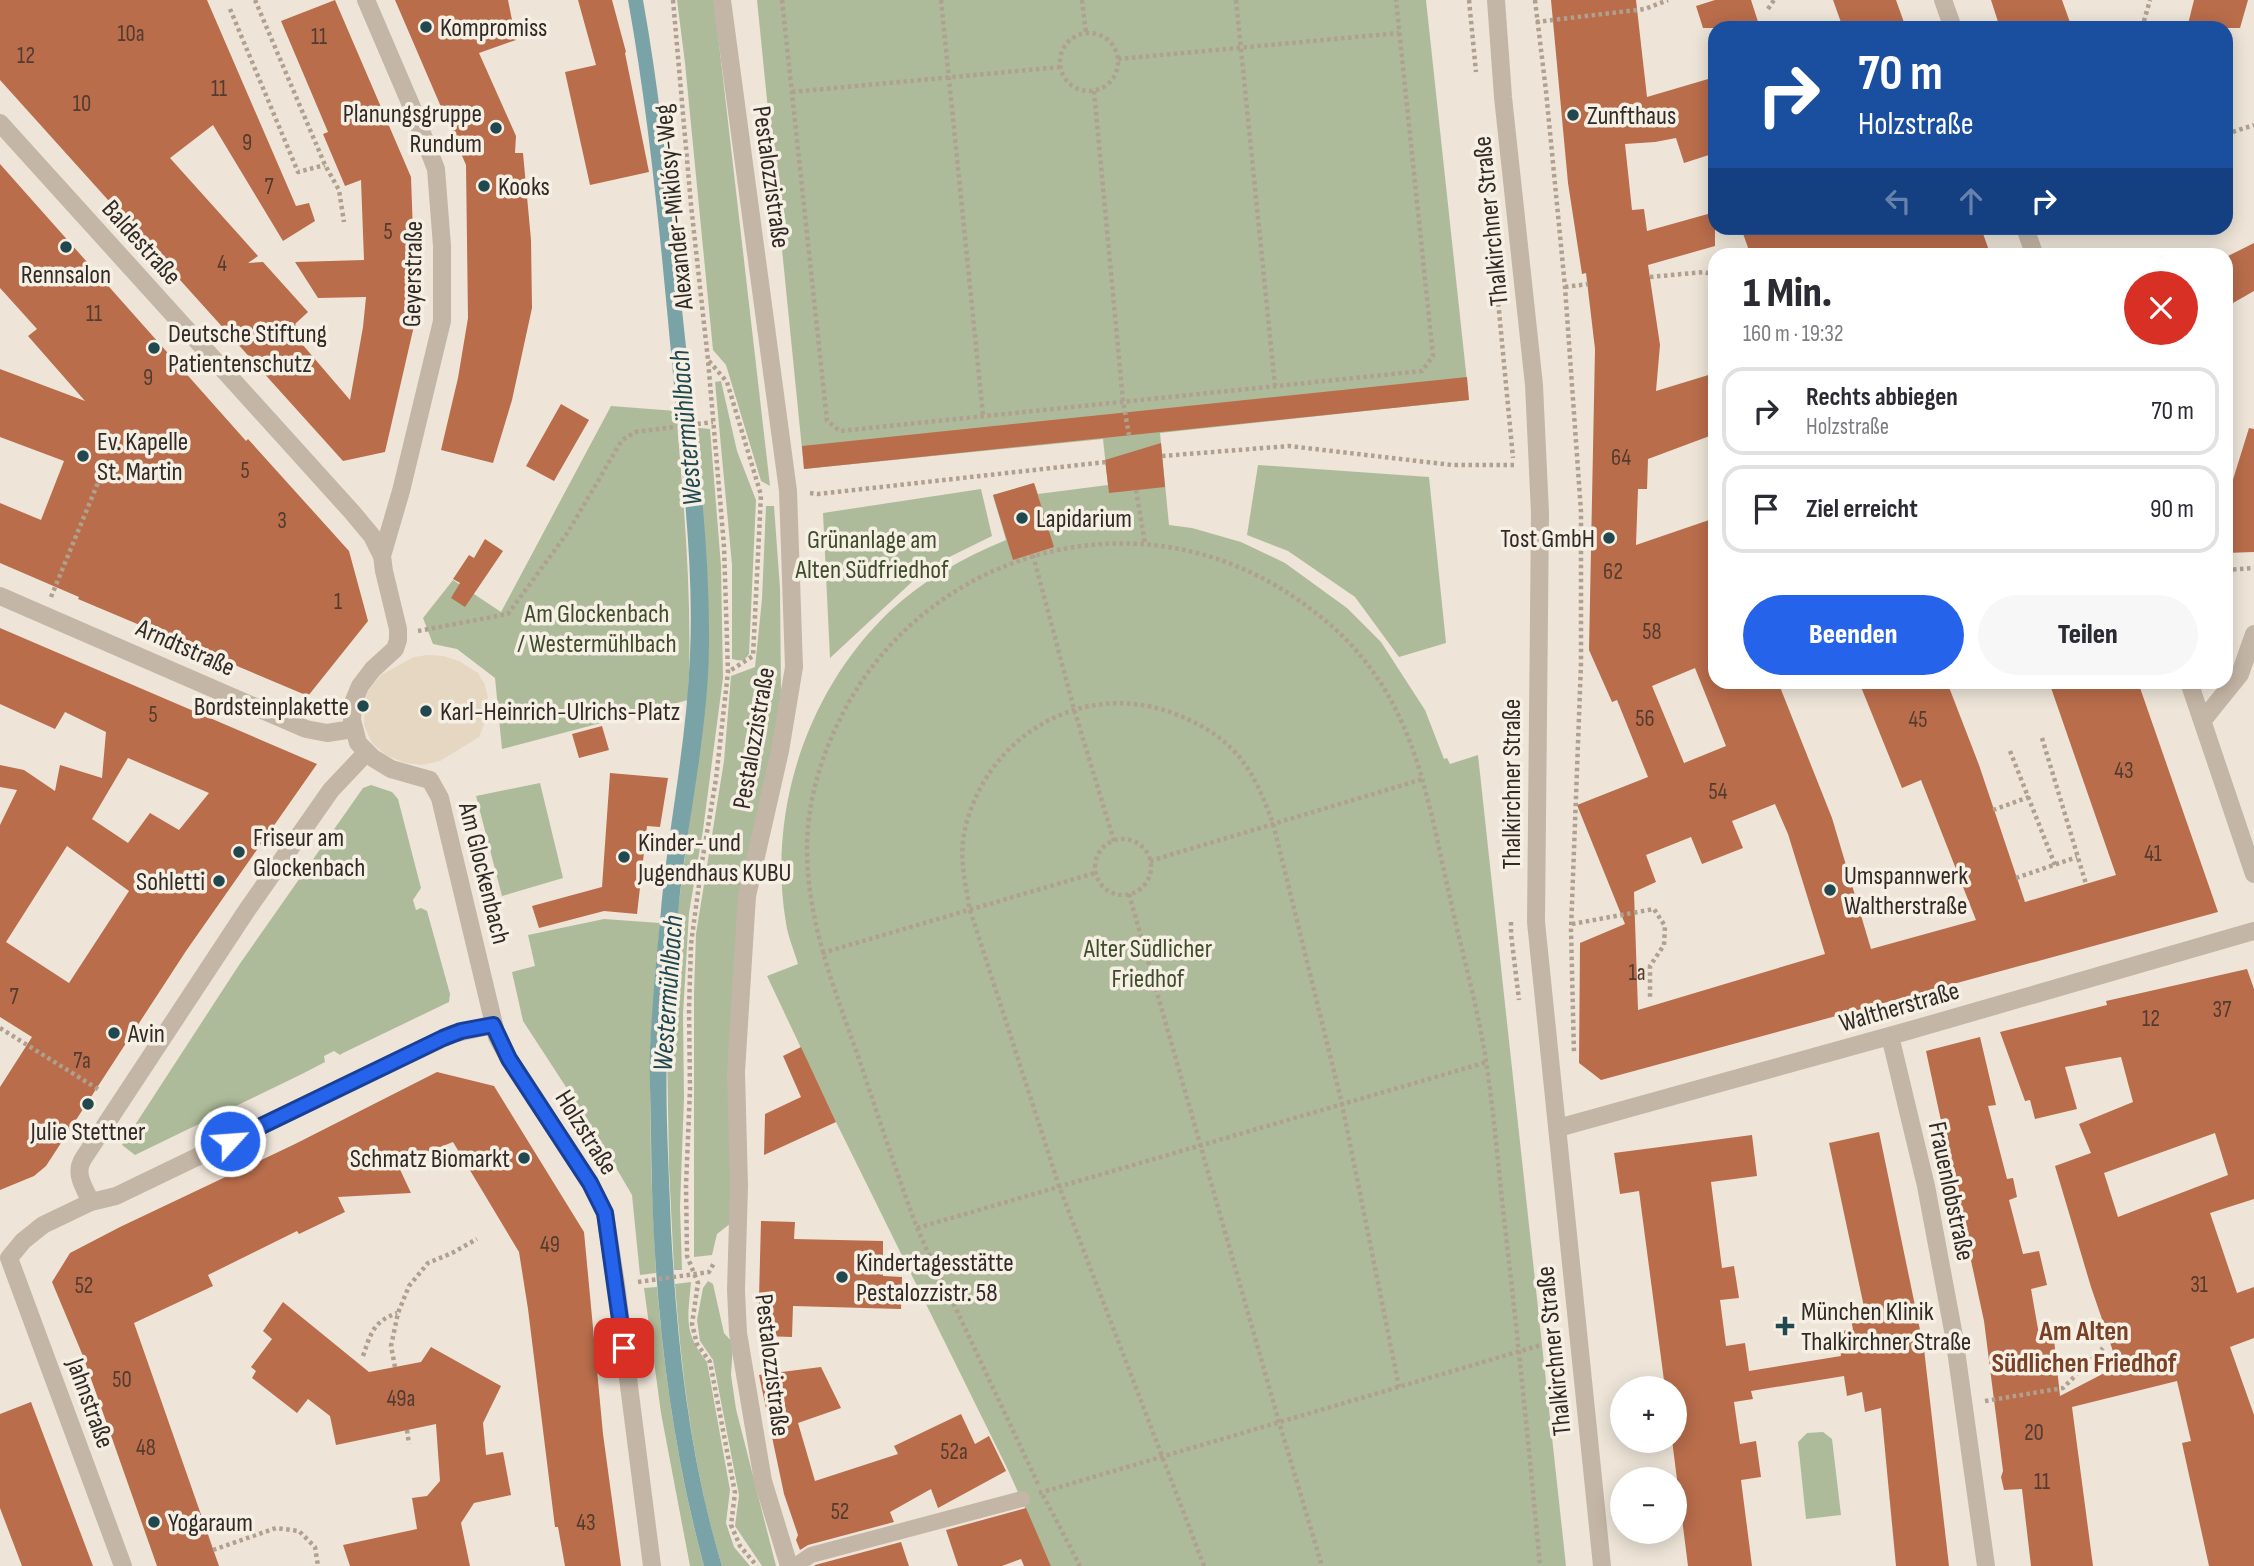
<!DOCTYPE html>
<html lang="de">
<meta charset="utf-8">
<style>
body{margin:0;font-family:"Sofia Sans Condensed",sans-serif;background:#f7f7f7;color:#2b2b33;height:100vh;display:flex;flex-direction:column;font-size:26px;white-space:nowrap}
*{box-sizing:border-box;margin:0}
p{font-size:23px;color:#7c7c81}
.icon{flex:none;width:38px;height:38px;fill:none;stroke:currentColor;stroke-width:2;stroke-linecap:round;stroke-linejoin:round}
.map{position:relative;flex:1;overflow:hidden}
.side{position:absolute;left:1708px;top:248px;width:525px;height:441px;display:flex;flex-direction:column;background:#fff;border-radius:21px;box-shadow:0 4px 18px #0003}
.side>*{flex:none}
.top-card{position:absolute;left:1708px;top:21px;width:525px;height:214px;border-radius:21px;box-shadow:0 4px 18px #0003;background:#1a4fa0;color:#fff;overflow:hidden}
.tools{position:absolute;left:1610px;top:1376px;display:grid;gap:14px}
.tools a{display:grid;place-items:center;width:77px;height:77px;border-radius:50%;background:#fff;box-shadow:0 4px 18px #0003;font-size:35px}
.pin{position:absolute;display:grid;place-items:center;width:60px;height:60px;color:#fff;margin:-30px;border-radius:14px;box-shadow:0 4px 10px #0006}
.me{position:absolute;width:77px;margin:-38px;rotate:64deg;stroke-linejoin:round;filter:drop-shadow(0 0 5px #0008)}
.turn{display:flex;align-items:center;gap:24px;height:147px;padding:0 35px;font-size:32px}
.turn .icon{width:91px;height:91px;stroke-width:2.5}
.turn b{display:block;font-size:49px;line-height:60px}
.lanes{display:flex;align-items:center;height:66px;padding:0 35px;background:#0003;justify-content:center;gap:35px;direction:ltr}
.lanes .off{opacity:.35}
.round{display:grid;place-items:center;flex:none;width:74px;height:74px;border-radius:37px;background:#f7f7f7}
.head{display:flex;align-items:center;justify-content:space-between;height:119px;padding:0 35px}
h1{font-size:42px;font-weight:800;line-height:52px}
.primary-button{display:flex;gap:14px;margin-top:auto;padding:14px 35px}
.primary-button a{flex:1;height:80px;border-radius:42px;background:#2563eb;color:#fff;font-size:28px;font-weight:800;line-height:80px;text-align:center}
.primary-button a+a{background:#f7f7f7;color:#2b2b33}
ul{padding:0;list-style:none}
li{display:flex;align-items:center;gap:21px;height:88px;margin:0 14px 10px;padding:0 21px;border:4px solid #e1e1e2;border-radius:21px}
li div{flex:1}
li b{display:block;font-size:26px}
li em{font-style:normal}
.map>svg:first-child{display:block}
</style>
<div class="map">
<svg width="2254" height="1566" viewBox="0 0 2254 1566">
<rect width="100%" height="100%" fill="#eee5d8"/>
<path fill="#aebb9a" d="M677 0H714L770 486 761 481 726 365 713 350 685 63Z
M757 0H1426L1469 400 1160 433 1169 525 1192 528 1241 542 1285 563 1347 608 1381 642 1425 710 1444 759 1447 758 1450 764 1478 755 1566 1566H1051L1008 1470 836 1122 767 976 798 964C794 950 788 937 786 923 767 811 807 691 889 612 922 581 964 557 1006 540L993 495 1034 483 1038 494 1108 485 1103 439 804 469Z
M721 381 737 451 756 500 749 654C744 662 740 661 732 659V565L715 382Z
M611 406 676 411C684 507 693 603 688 700L502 749 495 678 457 649 433 644 423 618 453 580 501 612Z
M700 428 710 429 721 566 723 678 703 830 689 913 683 1014 684 1098 680 1207 682 1270H674L669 1168 667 1047 678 910 702 726 709 648 701 488 695 429Z
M1258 465 1429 477 1446 643 1399 657 1355 597 1288 551 1247 535Z
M981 489 992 536 927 568 830 658 823 513Z
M766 506H774L780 588 781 692 774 744 757 832 731 1223 717 1234 712 1255 694 1257V993L696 934 724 761 731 676 755 667 762 599Z
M540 783 563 878 502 896 476 796Z
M371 785 392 792 398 799 421 888 413 900 416 910 421 908 427 911 450 994 449 1002 343 1053 340 1055 334 1051 324 1056 325 1062 302 1074 135 1155 122 1145 239 965 363 788Z
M604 919 660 923 650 1048 651 1169 656 1273 640 1275 632 1195 594 1130 523 1021 512 972 535 966 528 935Z
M708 1281 713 1284 724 1333 733 1343 731 1375 736 1409 776 1566H762L735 1526 739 1495 713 1360 700 1341 697 1320 703 1288Z
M691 1282C688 1319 683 1331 707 1362L730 1490 726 1523 734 1547 750 1566H722C694 1475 682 1379 675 1284Z
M657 1287C665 1381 679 1475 704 1566H690L661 1413 644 1288Z
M1823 1432 1832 1439 1841 1515 1806 1519 1798 1442 1807 1433Z"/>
<path fill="#e5d7c1" d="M428 655 444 656 459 661 478 673 485 685 488 698V715L479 737 440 761 422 765 405 763 386 755 372 743 364 725 365 699 368 691 381 675 414 657Z"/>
<path fill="#7aa3a8" d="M628 0H643C663 112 673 225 685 338 696 440 710 543 709 646 708 736 686 825 678 914 673 958 668 1003 667 1048 665 1108 669 1170 671 1230 677 1343 689 1457 722 1566H704C666 1426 652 1280 651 1135 651 1106 649 1077 650 1048 652 1006 656 963 660 921 667 832 687 744 690 654 694 565 682 474 674 385 662 256 651 128 628 0Z"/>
<path fill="#b96d4b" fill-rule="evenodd" d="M0 0H207L296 206 309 203 315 221 283 241 213 125 170 158 258 256 248 263 263 262 308 312 295 324 302 332 296 337 350 400 363 327 366 297 318 298 295 262 364 260 361 180 345 186 323 134 328 132 281 21 335 0 411 177 416 317 385 452 343 461 0 80Z
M395 0H508L516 40 479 53 516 136 515 153H523L531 240 532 308 512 400 493 463 441 450 458 378 468 318 466 165Z
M578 0H612L626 52 625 53 649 172 590 185 565 72 596 65Z
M1551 0H1636L1647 97 1715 77V153L1684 163 1676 138 1655 142 1625 144 1632 210 1644 209 1647 231 1715 212V246L1648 265 1660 345 1656 391 1715 373V434L1648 459 1647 489H1638L1636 545 1715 518V682H1778L1832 818 1871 949 1976 920 1921 780 1902 788 1859 682H1947L1979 765 2025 902 2116 875 2049 682H2138L2218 912 1601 1080 1579 1063 1580 943 1625 924 1577 805 1648 777 1617 700 1612 702 1589 650 1595 349 1586 273 1582 274 1568 183ZM1695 668 1726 746 1684 763 1652 686ZM1775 804 1788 834 1825 954 1638 1010 1634 892 1656 882 1646 855 1691 837 1702 864 1743 848 1732 821Z
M1715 0H1751L1760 28H1703L1696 6Z
M1833 0H1896L1906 28H1843Z
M1991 0H2062L2072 28H2000Z
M2194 0H2248L2240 28H2187Z
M0 164 246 441 248 439 349 551 368 621 308 696 78 599 79 597 0 563V503L41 520 64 461 0 437V369L85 401 28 336 37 329 0 288Z
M1741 228H1981L1991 256H1751Z
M2254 243V291L2226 307V257Z
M1467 377 1469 400 804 469 802 446Z
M561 404 589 420 554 481 526 466Z
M2249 428 2254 429V552L2226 553V502Z
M1161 443 1165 487 1109 493 1105 460Z
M1034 483 1054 547 1013 560 993 495Z
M485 539 503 551 465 607 451 598 460 583 453 579 469 555 474 558Z
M0 628 317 764 186 951 46 1166 34 1176 0 1190V1087L32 1037 0 1017V825L17 790 0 787V765L24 770 55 791 60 765 102 778 106 732 65 712 55 729 0 704ZM128 758 209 793 179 830 150 813 128 843 92 819ZM67 846 129 891 69 983 6 942Z
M602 726 609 750 579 758 572 734Z
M610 773 668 778 660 827 647 826 637 914 604 911 539 928 532 906 602 887Z
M2247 969 2254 989V1199L2210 1213 2237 1293 2254 1287V1338L2230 1347 2254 1415V1566H2209L2182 1443 2191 1441 2177 1381 2072 1407 2093 1566H2031L2022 1489 2004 1490 2001 1477 2003 1471 1984 1321 1926 1051 1980 1037 1996 1105 1988 1106 2007 1179 2013 1178 2017 1197 2009 1200 2023 1254 2039 1251 2047 1285 2031 1289 2038 1329 2053 1330 2060 1396 2118 1366 2091 1287 2055 1166 2091 1153 2079 1124 2133 1102 2121 1057 2065 1067 2077 1109 2035 1119 2030 1100 2025 1101 2000 1032 2107 1005 2106 1001ZM2215 1133 2228 1175 2118 1217 2104 1173Z
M801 1047 836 1122 764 1155 765 1114 801 1097 783 1056Z
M437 1072 494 1086 584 1232 603 1434 621 1566H565L558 1527H555L528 1309 519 1252 453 1142 407 1160 396 1161 411 1193 338 1197 345 1212 299 1234 297 1231 208 1275 213 1286 134 1323 219 1566H157L83 1356 52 1282 70 1253 120 1227 295 1144Z
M1879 1132 1924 1349 1949 1566H1896L1881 1408 1865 1412 1862 1392 1847 1396 1844 1376 1751 1391 1753 1399 1734 1402 1740 1444 1756 1441 1761 1477 1741 1480 1752 1566H1688L1672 1440H1675V1388H1665L1639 1191 1620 1194 1614 1153 1752 1135 1757 1176 1711 1182 1722 1268 1734 1266 1739 1298 1720 1300 1726 1346 1745 1343 1749 1371 1841 1356 1837 1332 1853 1329 1849 1312 1864 1307 1829 1143Z
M761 1221 795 1222 794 1239 883 1241V1276L902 1277 901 1309 793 1306 792 1337 758 1336Z
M283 1302 369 1372 421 1362 431 1347 501 1386 483 1423 486 1455 503 1452 511 1495 474 1503 461 1523 470 1566H350L343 1545 417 1529 412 1498 427 1496 440 1481 436 1424 336 1445 330 1416 308 1399 297 1413 252 1378 256 1371 251 1367 272 1339 263 1331Z
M821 1367 841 1408 798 1423 815 1481 898 1454 894 1446 961 1414 975 1444 989 1436 1006 1471 938 1508 931 1489 890 1512 894 1522 808 1545 800 1550 796 1540 798 1535 784 1494 759 1375Z
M31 1402 93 1566H22L0 1508V1414Z
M1026 1508 1051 1566H1024L1021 1559 1002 1566H958L946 1530Z
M901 1542 909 1566H814L815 1565Z"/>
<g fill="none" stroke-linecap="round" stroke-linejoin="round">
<path stroke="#b0a090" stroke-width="4.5" stroke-dasharray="3.5 3.5" stroke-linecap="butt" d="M255 0 325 165 339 190 344 222
M673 0 691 205 708 360 724 546 728 672 716 779 702 862 691 944 689 1009 690 1089 686 1185 687 1256 698 1283 692 1324 697 1344 710 1362 735 1493 731 1525 740 1546 757 1566
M782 0 827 421 840 431 1422 371 1433 356 1396 0
M941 0 983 415
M1082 0 1086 33
M1236 0 1275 386
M1469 0 1476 72
M1535 0 1546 91 1565 287 1581 512V663L1571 930 1574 1054
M230 9 298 172 325 165
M1768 9 1774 0
M1536 22 1645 9 1668 0
M2142 28 2150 0
M1060 62a29 29 0 1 1 58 0a29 29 0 1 1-58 0Z
M1118 59 1399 33
M1094 91 1123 401 1129 435
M792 92 1060 67
M2226 134 2254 125
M1483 143 1513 458
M1650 277 1704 272 1715 275
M1565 287 1588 284
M709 361 727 382 761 495 753 656 728 672
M1162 456 1289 446 1452 465H1516
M1136 490 1145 544
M810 493 818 494 1106 462
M1033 555 1074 709 1114 841
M2226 570 2254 568
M51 597 102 473
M418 631 508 614 568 532 622 440 635 432 713 422
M2042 738 2086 884
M2010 751 2055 865
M1993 810 2029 797
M1095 867a28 28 0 1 1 56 0a28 28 0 1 1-56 0Z
M1150 861 1423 779
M2016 878 2077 857
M1129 894 1279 1422 1322 1566
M1511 922V934L1519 1000
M1572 924 1654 909 1665 926 1664 945 1650 966V1000
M822 953 1095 873
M0 1028 101 1091
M917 1228 1487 1062
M638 1282 709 1272 714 1263
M363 1356C371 1333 373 1322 397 1313
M395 1367 391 1346 398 1313 409 1286 428 1263 452 1253 477 1239
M1985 1401 2063 1388 2103 1348
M407 1430 409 1444
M1038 1484C1011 1426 984 1369 957 1311 943 1283 928 1254 916 1225 895 1169 877 1112 858 1056 834 988 807 921 807 848 807 801 822 753 844 711 925 557 1120 496 1273 584 1314 608 1352 639 1378 679 1421 743 1432 820 1449 893 1461 950 1479 1010 1487 1068 1494 1115 1498 1163 1503 1210 1517 1329 1529 1447 1540 1566
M1039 1493 1541 1345
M1043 1495 1080 1566
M213 1550 276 1528 299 1531 315 1547 318 1566
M1204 1566 1059 1186 970 910C965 882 958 854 966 825 990 732 1087 678 1178 715 1198 723 1217 734 1232 749 1253 770 1263 797 1273 823L1342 1104 1399 1387"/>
<path stroke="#c4b6a6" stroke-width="16" d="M795 1566 811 1555 1022 1499"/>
<path stroke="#c4b6a6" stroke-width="18" d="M366 0 411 105 436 169 442 246V321L401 491 382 556 384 571 398 629V640L395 649 373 669 360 686 353 703 352 720 358 743 373 758 391 769 430 780 440 798 444 815 497 1037 509 1059 590 1183 605 1213 616 1284 652 1566
M722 0 788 491 794 667 780 751 747 896 736 1072 739 1186 736 1290 738 1333 763 1481 789 1566
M1496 0 1503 97 1534 385 1540 513 1536 922 1602 1566
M1943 0 1953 28
M0 123 352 512 372 536 382 556
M2025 228 2035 256
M0 596 306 729 327 733 353 729
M2189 682 2254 874
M2203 720 2240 674 2254 634
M1890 1036 1926 1186 1954 1336 1986 1566
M1558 1128 1911 1030 2254 931
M91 1202C84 1187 74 1174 83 1159L247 910 331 790 366 753
M9 1258 23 1241 43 1225 91 1202 116 1196 452 1034 493 1025
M9 1258 123 1566"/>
</g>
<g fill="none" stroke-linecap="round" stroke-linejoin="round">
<defs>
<path id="route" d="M230 1141 443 1038 461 1031 493 1025 509 1059 590 1183 605 1213 624 1348"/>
</defs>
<use href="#route" stroke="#184099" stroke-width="18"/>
<use href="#route" stroke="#2563eb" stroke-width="12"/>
</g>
<g fill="#20484e" stroke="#f6efe4" stroke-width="2.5">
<circle cx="426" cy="27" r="7"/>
<circle cx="1573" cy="115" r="7"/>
<circle cx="496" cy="128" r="7"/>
<circle cx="484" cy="186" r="7"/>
<circle cx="66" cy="247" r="7"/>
<circle cx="154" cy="348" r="7"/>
<circle cx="83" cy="456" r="7"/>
<circle cx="1022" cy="518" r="7"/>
<circle cx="1609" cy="538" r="7"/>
<circle cx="363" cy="706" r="7"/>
<circle cx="426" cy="711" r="7"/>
<circle cx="239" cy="852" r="7"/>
<circle cx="624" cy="857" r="7"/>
<circle cx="219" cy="881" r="7"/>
<circle cx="1830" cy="890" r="7"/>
<circle cx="114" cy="1033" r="7"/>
<circle cx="88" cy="1104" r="7"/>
<circle cx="524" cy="1158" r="7"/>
<circle cx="842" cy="1277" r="7"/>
<path d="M1781.5 1315.5h7v7h7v7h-7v7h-7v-7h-7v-7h7z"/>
<circle cx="154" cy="1522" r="7"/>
</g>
<g text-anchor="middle" stroke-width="7" stroke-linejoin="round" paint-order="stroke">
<g font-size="23" fill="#533b2f">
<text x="131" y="41">10a</text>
<text x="319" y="44">11</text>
<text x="26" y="63">12</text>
<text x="219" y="96">11</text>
<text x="82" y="111">10</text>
<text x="247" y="150">9</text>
<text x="269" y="194">7</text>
<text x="388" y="239">5</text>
<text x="222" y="271">4</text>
<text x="94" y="321">11</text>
<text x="148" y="385">9</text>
<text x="1621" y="465">64</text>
<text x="245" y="478">5</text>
<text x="282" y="528">3</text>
<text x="1613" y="579">62</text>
<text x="338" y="609">1</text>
<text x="1652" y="639">58</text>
<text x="153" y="722">5</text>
<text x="1645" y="726">56</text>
<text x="1918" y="727">45</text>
<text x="2124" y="778">43</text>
<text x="1718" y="799">54</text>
<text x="2153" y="861">41</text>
<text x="1637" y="980">1a</text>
<text x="14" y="1004">7</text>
<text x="2222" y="1017">37</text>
<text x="2151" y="1026">12</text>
<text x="82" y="1068">7a</text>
<text x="550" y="1252">49</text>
<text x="2199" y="1292">31</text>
<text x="84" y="1293">52</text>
<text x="122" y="1387">50</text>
<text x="401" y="1406">49a</text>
<text x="2034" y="1440">20</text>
<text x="146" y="1455">48</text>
<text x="954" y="1459">52a</text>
<text x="2042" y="1489">11</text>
<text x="840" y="1519">52</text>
<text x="586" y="1530">43</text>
</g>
<g font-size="26" fill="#312a26" stroke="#f6efe4" text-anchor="start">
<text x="440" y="36">Kompromiss</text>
<text x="482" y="122" text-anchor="end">Planungsgruppe<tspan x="482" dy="30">Rundum</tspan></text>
<text x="1587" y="124">Zunfthaus</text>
<text x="498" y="195">Kooks</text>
<text x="66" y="283" text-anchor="middle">Rennsalon</text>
<text x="168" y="342">Deutsche Stiftung<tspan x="168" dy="30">Patientenschutz</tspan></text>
<text x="97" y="450">Ev. Kapelle<tspan x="97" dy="30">St. Martin</tspan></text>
<text x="1036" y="527">Lapidarium</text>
<text x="1595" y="547" text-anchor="end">Tost GmbH</text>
<text x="349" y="715" text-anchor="end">Bordsteinplakette</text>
<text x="440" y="720">Karl-Heinrich-Ulrichs-Platz</text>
<text x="253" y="846">Friseur am<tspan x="253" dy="30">Glockenbach</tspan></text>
<text x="638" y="851">Kinder- und<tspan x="638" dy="30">Jugendhaus KUBU</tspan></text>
<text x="1844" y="884">Umspannwerk<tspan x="1844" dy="30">Waltherstraße</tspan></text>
<text x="205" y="890" text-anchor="end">Sohletti</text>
<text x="128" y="1042">Avin</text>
<text x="88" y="1140" text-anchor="middle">Julie Stettner</text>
<text x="510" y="1167" text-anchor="end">Schmatz Biomarkt</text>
<text x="856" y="1271">Kindertagesstätte<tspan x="856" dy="30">Pestalozzistr. 58</tspan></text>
<text x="1801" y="1320">München Klinik<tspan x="1801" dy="30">Thalkirchner Straße</tspan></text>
<text x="168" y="1531">Yogaraum</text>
</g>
<g font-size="26" fill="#312a26" stroke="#f6efe4">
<text transform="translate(772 177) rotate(82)" y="9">Pestalozzistraße</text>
<text transform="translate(673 207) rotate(-96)" y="9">Alexander-Miklósy-Weg</text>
<text transform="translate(1490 221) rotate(-96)" y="9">Thalkirchner Straße</text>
<text transform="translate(142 242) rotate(48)" y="9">Baldestraße</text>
<text transform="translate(412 274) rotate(-89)" y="9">Geyerstraße</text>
<text transform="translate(186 647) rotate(24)" y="9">Arndtstraße</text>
<text transform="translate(753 738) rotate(-80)" y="9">Pestalozzistraße</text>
<text transform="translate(1511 784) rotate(-90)" y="9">Thalkirchner Straße</text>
<text transform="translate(485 873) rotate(76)" y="9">Am Glockenbach</text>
<text transform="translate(1899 1006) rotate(-16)" y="9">Waltherstraße</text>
<text transform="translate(587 1132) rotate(58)" y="9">Holzstraße</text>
<text transform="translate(1952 1191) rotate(78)" y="9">Frauenlobstraße</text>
<text transform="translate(1553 1351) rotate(-96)" y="9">Thalkirchner Straße</text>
<text transform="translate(773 1365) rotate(83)" y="9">Pestalozzistraße</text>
<text transform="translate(91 1403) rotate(70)" y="9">Jahnstraße</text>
</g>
<g font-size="26" fill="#3f4d2c" stroke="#f6efe4">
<text x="872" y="548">Grünanlage am<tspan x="872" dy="30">Alten Südfriedhof</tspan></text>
<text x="597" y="622">Am Glockenbach<tspan x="597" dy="30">/ Westermühlbach</tspan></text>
<text x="1148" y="957">Alter Südlicher<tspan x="1148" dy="30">Friedhof</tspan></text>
</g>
<g font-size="28" font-style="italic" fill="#20484e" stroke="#f6efe4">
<text transform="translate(685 428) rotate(-95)" y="10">Westermühlbach</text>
<text transform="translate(667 993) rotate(-86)" y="10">Westermühlbach</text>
</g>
<g font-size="28" font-weight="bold" fill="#784027" stroke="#f6efe4">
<text x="2084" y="1340">Am Alten<tspan x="2084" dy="32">Südlichen Friedhof</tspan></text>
</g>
</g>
</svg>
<div class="tools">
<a>+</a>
<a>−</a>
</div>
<div class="pin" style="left:624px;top:1348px;background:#d93025"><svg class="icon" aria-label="arrive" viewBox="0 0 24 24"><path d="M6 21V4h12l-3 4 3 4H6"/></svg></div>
<svg class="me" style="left:230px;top:1141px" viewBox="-20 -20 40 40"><circle r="17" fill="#2563eb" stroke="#fff" stroke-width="3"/><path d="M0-11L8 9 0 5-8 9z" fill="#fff"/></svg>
<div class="top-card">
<div class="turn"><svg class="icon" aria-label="right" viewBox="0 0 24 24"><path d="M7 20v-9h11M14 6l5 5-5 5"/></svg><div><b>70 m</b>Holzstraße</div></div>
<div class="lanes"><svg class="icon off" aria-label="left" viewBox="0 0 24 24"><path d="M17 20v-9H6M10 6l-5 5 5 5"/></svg><svg class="icon off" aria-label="ahead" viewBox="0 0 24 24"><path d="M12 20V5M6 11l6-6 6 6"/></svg><svg class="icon" aria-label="right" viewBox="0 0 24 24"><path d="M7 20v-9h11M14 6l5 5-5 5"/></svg></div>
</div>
<section class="side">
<div class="head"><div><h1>1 Min.</h1><p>160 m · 19:32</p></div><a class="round" style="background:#d93025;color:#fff"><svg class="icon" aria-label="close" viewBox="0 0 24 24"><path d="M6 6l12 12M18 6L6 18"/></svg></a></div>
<ul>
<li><svg class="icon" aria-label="right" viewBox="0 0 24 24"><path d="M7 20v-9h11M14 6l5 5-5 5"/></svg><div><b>Rechts abbiegen</b><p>Holzstraße</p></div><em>70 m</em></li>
<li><svg class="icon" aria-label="arrive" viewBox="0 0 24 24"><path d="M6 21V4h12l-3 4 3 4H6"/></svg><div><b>Ziel erreicht</b></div><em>90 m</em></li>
</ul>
<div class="primary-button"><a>Beenden</a><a>Teilen</a></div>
</section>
</div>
